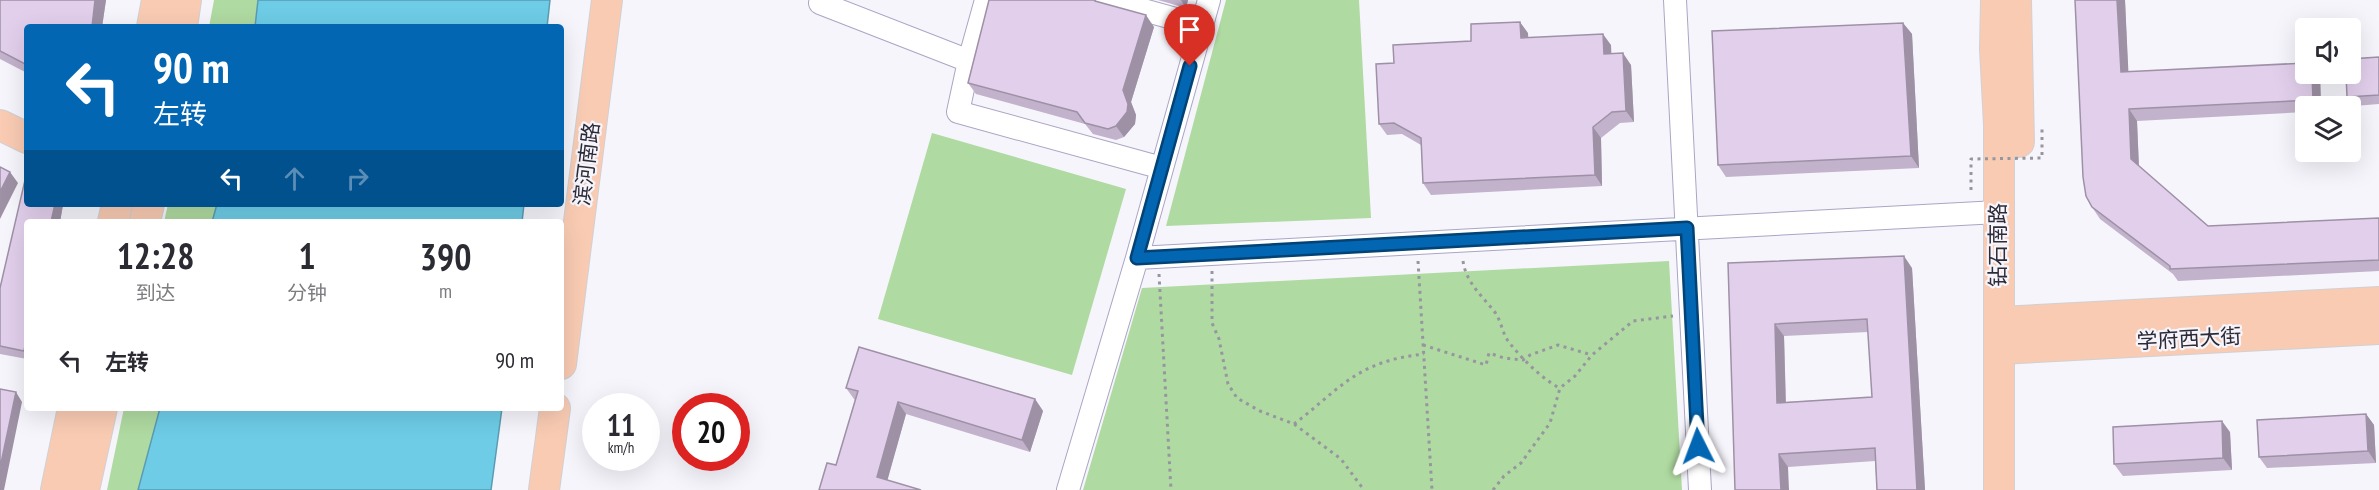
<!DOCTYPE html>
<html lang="zh">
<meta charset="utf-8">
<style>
body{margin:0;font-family:"PT Sans Narrow","Noto Sans SC",sans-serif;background:#f7f7f7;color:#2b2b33;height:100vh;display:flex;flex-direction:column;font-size:22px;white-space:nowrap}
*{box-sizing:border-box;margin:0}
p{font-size:20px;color:#7c7c81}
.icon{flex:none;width:33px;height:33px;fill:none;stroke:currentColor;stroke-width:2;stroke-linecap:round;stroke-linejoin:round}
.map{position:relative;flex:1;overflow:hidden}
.details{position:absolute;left:24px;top:219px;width:540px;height:192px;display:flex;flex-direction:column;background:#fff;border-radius:6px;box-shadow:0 6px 24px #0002}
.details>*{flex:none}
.hud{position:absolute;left:24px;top:24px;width:540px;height:183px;border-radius:6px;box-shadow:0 6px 24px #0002;background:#0366b3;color:#fff;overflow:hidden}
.fabs{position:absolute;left:2295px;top:18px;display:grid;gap:12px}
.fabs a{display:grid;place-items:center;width:66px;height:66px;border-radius:6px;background:#fff;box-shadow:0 6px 24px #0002;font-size:30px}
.speed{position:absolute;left:582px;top:393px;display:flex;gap:12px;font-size:30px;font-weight:700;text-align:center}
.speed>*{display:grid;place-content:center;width:78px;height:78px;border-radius:50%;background:#fff;box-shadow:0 6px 24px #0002;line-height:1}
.speed small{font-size:15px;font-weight:400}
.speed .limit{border:9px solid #d22;background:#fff;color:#111}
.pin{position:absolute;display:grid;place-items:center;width:51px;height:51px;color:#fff;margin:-62px -26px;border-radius:50% 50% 50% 0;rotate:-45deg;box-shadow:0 0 6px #0007}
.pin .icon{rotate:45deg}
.me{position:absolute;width:66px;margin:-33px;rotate:357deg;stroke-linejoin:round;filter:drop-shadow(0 0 4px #0008)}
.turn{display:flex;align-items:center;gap:21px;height:126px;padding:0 30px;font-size:27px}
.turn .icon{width:78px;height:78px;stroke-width:2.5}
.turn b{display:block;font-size:42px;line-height:51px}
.lanes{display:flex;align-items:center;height:57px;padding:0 30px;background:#0003;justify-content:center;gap:30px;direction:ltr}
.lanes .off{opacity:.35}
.eta{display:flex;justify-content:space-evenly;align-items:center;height:102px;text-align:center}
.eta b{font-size:36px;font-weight:700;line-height:42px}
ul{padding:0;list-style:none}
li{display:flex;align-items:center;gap:18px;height:78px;padding:0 30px}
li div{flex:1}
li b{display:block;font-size:22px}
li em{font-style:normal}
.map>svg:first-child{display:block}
</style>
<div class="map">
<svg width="2379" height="490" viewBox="0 0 2379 490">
<rect width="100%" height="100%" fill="#f6f5fc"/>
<path fill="#afdaa1" d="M214 0H258L255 27H209Z
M1226 0H1359L1371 218 1166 226Z
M932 133 1126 189 1072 375 878 319Z
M168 204H217L212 222H164Z
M1669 261 1682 490H1083L1142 288Z
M124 408H160L138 490H107Z"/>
<path fill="#6ecce6" stroke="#5a9cb2" stroke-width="1.5" d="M258 0H550L547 27H255Z
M217 204H524L522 222H212Z
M160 408H502L491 490H138Z"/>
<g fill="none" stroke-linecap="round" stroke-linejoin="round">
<defs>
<path id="minor" d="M986 0 969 61 958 112 1162 168
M1107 0 1201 26
M1675 0 1700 490
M820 3 969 61
M1137 258 1998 212
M1068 490 1137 258 1209 0"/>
<path id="major" d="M1996 0 1995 49 1999 125V490
M2016 0 2019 142
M152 27 157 0
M182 27 186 0
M0 125 27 138
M113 222 117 204
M145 222 149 204
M1999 322 2379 302
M1999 349 2379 329
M561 364 607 0
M56 490 73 408
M84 490 102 408
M544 490 555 408"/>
</defs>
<use href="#minor" stroke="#aba5c4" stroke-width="24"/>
<use href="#major" stroke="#d1d0d3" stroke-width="32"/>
<path stroke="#97969f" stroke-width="3" stroke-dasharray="3 4.5" stroke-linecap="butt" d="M1418 261 1432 490
M1463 261C1466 282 1481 295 1494 311 1501 320 1502 332 1508 341 1522 359 1539 376 1559 388
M1212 271V323L1219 339 1228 384 1237 398 1260 411 1294 424 1341 459 1364 490
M1159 274 1171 490
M1423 345 1486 365 1489 353 1504 358 1523 360 1530 355 1558 345 1592 355
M1294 424C1320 405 1344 378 1374 366 1390 359 1407 356 1424 354
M1493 490 1504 476 1521 463 1550 423 1560 388 1575 376 1592 355 1633 321 1673 316"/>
<use href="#minor" stroke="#fff" stroke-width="22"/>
<use href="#major" stroke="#f9cbb3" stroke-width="30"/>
<path stroke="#97969f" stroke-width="3" stroke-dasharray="3 4.5" stroke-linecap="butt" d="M1971 190V159L2042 158V127"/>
</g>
<path fill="#c2b2cb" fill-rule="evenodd" d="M0 0H106L102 27H27V73L0 59Z
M989 0H1094L1154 27 1131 102 1136 115 1135 124 1124 137 1116 140 1093 134 1085 124 976 94 968 83Z
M1158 0H1188L1186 8Z
M2125 0 2128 72 2320 74 2321 106H2306V112L2137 121 2139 166 2208 226 2379 218V271L2178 281 2173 274 2100 219 2092 207Z
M1903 23 1912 34 1919 168 1726 177 1718 165Z
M1528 33V38L1611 45V54L1631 65 1634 122 1620 123 1601 138 1602 186 1431 195 1423 183 1421 145 1402 134 1387 135 1379 124 1394 63Z
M2379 57V104L2354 106 2347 97Z
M25 180 27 181V204L63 205 60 222H27V359L0 354V288Z
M1728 263 1912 268 1925 490H1877L1875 461 1788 467 1735 490ZM1868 332 1872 397 1786 402 1784 336Z
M846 388 1035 399 1043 411 1030 452 906 414 887 480 836 465 855 400 854 399Z
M2366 414 2374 425 2376 463 2267 468 2259 457Z
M2230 432 2232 470 2123 476 2114 464Z"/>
<path fill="#9e91a5" d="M95 0H106L102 27H92Z
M1181 0H1188L1186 8Z
M2117 0H2125L2129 84 2121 72Z
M1146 15 1154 27 1131 102 1136 115 1135 124 1124 137 1116 126 1123 90Z
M1520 22 1528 33 1529 49 1521 38Z
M1903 23 1912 34 1919 168 1911 156Z
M1603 34 1611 45 1612 65 1604 54Z
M1623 53 1631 65 1634 122 1626 111Z
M2312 74H2320L2321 106H2318L2313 100Z
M2129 109 2137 121 2139 170 2131 159Z
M1593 127 1601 138 1602 186 1595 175Z
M10 172 18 183 0 219V192Z
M55 204 63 205 60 222H51Z
M1904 256 1912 268 1925 490H1917Z
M1775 324 1784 336 1786 415 1777 403Z
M27 336V355L24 351Z
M16 392 22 402 4 490H0V468Z
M1035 399 1043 411 1030 452 1022 440Z
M898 402 906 414 885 489 877 477Z
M2366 414 2374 425 2376 463 2368 451Z
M2222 421 2230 432 2232 470 2223 458Z
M1779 454 1788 467 1789 490H1781Z"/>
<path fill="#e2cfec" stroke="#9e91a5" stroke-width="1.5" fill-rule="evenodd" d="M0 0H95L92 27H27V65L0 51Z
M989 0H1094L1095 1 1146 15 1123 90 1128 104 1127 112 1116 126 1108 129 1085 123 1077 112 968 83Z
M2075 0H2117L2121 72 2306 63V74H2312L2313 100 2129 109 2131 159 2208 226 2379 218V260L2170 269V266L2092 207 2086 196 2083 177Z
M1520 22 1521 38 1603 34 1604 54 1623 53 1626 111 1612 112 1593 127 1595 175 1423 183 1421 138 1394 123 1379 124 1376 64 1394 63 1393 45 1471 41V24Z
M1903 23 1911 156 1718 165 1712 31Z
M2379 57V95L2347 97 2346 74H2350V59Z
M0 167 10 172 0 192Z
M25 180 27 181V204H55L51 222H27V336L24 351 0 346V288Z
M1904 256 1917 490H1877L1875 448 1779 454 1781 490H1735L1728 263ZM1867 319 1872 397 1777 403 1775 324Z
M859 347 1035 399 1022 440 898 402 877 477 921 490H819L827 463 836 465 858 391 846 388Z
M0 389 16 392 0 468Z
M2366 414 2368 451 2259 457 2257 420Z
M2222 421 2223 458 2114 464 2113 427Z"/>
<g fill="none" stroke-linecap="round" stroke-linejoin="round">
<defs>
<path id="route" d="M1190 66 1137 258 1687 228 1698 446"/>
</defs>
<use href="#route" stroke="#024274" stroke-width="15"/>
<use href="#route" stroke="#0366b3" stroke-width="10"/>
</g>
<g text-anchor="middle" stroke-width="4.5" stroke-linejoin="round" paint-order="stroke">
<g font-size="21" fill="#2d2b37" stroke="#f6f5fc">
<text transform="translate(587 164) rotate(-83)" y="7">滨河南路</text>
<text transform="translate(1998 245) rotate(-90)" y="7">钻石南路</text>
<text transform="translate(2189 339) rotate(-3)" y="7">学府西大街</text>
</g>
</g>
</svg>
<div class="fabs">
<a><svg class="icon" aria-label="sound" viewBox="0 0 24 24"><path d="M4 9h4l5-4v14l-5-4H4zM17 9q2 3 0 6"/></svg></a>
<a><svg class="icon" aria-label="layers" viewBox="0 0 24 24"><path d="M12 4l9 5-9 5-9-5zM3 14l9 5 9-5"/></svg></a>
</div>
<div class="speed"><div>11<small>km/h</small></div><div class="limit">20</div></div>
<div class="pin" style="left:1190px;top:66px;background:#d93025"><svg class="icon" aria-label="arrive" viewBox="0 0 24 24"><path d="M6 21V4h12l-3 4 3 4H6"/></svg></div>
<svg class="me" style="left:1698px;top:446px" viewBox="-20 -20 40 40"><path d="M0-17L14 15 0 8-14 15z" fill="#0366b3" stroke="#fff" stroke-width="4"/></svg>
<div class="hud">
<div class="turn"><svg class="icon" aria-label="left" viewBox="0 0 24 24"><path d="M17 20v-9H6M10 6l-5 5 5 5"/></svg><div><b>90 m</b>左转</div></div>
<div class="lanes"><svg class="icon" aria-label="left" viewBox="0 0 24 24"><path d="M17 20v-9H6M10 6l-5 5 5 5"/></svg><svg class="icon off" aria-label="ahead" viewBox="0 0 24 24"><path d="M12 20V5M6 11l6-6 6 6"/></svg><svg class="icon off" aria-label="right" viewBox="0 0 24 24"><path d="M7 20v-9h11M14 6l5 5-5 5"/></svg></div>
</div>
<section class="details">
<div class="eta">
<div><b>12:28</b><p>到达</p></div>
<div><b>1</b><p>分钟</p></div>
<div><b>390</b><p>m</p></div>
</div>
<ul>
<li><svg class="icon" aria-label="left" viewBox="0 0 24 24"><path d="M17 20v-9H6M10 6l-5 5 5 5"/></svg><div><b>左转</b></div><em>90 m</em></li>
</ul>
</section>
</div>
